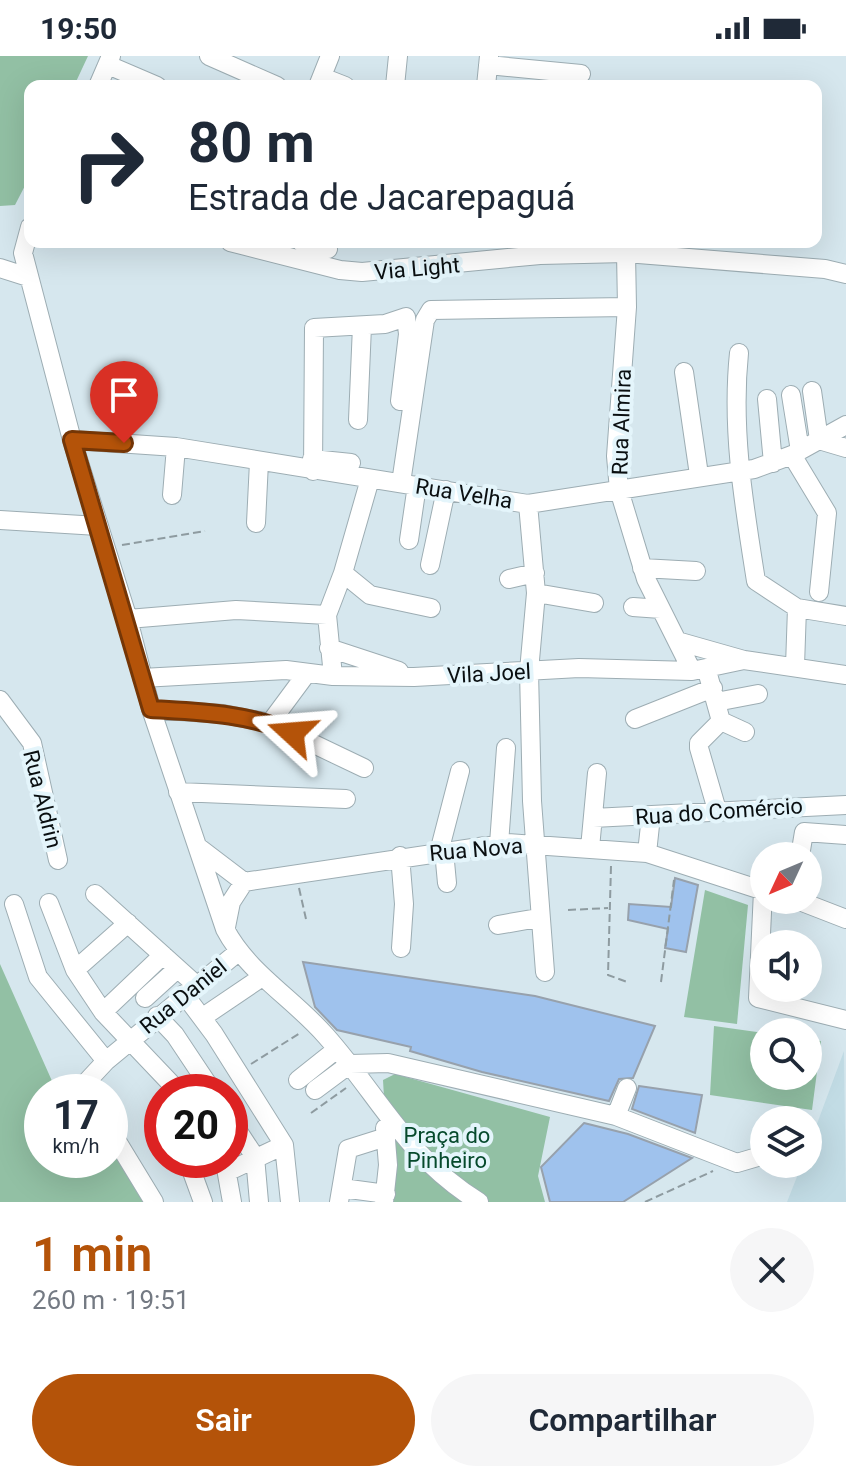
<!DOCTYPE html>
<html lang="pt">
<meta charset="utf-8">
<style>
body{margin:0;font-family:Roboto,sans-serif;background:#f6f6f7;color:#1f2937;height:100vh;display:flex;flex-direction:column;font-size:30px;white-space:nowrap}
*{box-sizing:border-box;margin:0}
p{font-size:26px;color:#747a83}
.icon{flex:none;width:44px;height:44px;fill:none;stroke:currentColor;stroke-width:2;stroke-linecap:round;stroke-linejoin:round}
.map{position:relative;height:1146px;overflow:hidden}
.details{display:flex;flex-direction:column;background:#fff;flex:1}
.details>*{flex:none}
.guide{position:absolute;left:24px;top:24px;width:798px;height:168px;border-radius:16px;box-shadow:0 8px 32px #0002;background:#fff;color:#1f2937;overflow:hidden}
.needle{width:52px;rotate:226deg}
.tools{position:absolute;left:750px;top:786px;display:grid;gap:16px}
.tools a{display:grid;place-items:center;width:72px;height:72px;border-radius:50%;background:#fff;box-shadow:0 8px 32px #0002;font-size:40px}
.speed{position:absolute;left:24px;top:1018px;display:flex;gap:16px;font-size:40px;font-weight:700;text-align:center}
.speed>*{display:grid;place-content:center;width:104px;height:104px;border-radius:50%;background:#fff;box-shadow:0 8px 32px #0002;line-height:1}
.speed small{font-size:20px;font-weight:400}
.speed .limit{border:12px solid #d22;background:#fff;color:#111}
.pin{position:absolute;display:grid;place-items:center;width:68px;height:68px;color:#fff;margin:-82px -34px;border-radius:50% 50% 50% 0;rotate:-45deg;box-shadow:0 0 8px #0007}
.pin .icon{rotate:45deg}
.me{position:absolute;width:88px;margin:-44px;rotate:289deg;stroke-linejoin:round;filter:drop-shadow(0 0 6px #0008)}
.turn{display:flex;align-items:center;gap:28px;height:168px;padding:0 32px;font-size:36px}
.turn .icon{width:104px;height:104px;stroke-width:2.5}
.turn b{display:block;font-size:56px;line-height:68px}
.round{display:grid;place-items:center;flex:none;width:84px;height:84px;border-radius:42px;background:#f6f6f7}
.summary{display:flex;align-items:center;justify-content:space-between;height:136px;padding:0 32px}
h1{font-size:48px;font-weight:600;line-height:60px;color:#b45309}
.primary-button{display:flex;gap:16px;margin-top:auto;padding:16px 32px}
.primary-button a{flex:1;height:92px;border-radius:48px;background:#b45309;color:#fff;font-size:32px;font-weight:600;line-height:92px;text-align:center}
.primary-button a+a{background:#f6f6f7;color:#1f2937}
.status{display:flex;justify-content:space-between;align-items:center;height:56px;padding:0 40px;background:#fff;direction:ltr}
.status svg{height:22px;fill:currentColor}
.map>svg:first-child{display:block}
</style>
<div class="status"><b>19:50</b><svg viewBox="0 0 49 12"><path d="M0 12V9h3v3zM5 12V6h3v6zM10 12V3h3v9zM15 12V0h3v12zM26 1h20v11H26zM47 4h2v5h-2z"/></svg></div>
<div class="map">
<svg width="846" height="1146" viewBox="0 0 846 1146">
<rect width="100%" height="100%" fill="#d6e7ee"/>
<path fill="#c2dce5" d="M844 995 846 1146H787L802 1108H808V1092Z"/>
<path fill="#92c0a4" d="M0 0H88L74 30H30V120L15 149 0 150Z
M705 834 748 849 737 968 684 961Z
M0 908 52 1025 66 1036H42V1104H110V1084L143 1146H0Z
M714 970 764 977V1020H808V983L821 985 812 1054 710 1039Z
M395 1018 550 1061 538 1120 545 1146H390L383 1024Z"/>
<path fill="#9fc2ed" stroke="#97a1ac" stroke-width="2" d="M675 822 698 829 686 896 665 892 668 873 628 864 629 848 671 851Z
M303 906 535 940 655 970 633 1022 619 1023 609 1045 482 1016 410 995 411 991 337 974 315 951Z
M639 1030 702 1039 695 1077 632 1053Z
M584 1067 628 1078 692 1102 623 1146H550L541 1111Z"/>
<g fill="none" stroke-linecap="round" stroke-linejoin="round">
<defs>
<path id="minor" d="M209 0 277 30
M108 9 157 30
M488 9 581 18
M322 21 345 30
M98 30 111 0
M318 30 330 0
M395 30 398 0
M486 30 489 0
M30 171 23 197 72 384 128 563 151 653 225 873C248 917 293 942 326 980 380 1041 405 1100 479 1146
M230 186 340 214 362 216 540 199 626 197 825 213 846 218
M301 186 328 193
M626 197 627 251 616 400 619 434 646 523 692 615
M0 212 28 221
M739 297C731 374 744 449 756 525L797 552 846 560
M684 316 699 419
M812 335 819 384 846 392
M791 339 800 395
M767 343 773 407
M358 364 362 270
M72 384 176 391 528 448 754 413 792 399 846 369
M792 399 827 457 819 536
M312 403 351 407
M313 415 314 272 385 268 406 261 408 278 400 345
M370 423 343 517 370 539 431 552
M401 427 425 264 431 254 627 251
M172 439 176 391
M528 448 536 537 529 615 532 745 545 916
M0 464 98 470
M256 467 259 406
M409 484 417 429
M430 509 446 434
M642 512 696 515
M509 523 535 517
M536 537 594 547
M633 551 661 553
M128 563 236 554 327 559
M677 585 744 604
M329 592 399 615
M795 610 797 552
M707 615 721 665 699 687V692L717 754
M333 620 327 559 343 517
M142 622 286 614 333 620 414 621 579 612 692 615 744 604 846 619
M0 644 32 687 58 804
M716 646 758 638
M151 653 223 658 270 667 364 712
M635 663 713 632
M721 665 745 676
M270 667 307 617
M178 736 346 743
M593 762 846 749
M499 788 506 692
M198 791 244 826 506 787 647 797 764 835
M590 792 597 717
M444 795 447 827
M439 796 460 715
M647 797 651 760
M400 800 404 848 401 892
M800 800 804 776 846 779
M763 835 758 942 846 964
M95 838 195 928
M797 844 846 863
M49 847 75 914 103 956 179 1036
M14 848 38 921 106 1005 238 896
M498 869 538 862
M226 871 231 846 244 826
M75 914 128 867
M184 938 214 978 284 1089 290 1146
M145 942 177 913
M103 956 163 899
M157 960 175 979 213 1036
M203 961 262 921
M298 1024 337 993
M79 1034 106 1005
M315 1034 350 1008 388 1007 616 1060 737 1107 764 1099
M616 1060 627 1032
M230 1063 255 1101 259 1146
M112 1077 154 1146
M188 1105 203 1146
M225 1107 232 1146
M229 1115 284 1089
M342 1132 386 1138
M339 1146 348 1093 386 1081
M384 1146 388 1109 385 1072"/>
</defs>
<use href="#minor" stroke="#9dadb3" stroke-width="20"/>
<path stroke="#8e9ba0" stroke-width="2" stroke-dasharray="8 4" stroke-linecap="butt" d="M122 489 205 475
M611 810 608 919 627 926
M299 832 306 863
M568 854 608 852
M661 926 674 824
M251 1008 300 977
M311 1057 346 1032
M645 1146 713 1115"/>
<use href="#minor" stroke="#fff" stroke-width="18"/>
</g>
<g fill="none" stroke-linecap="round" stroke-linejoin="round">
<defs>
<path id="route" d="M124 387 72 384 151 653C199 656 248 657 292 677"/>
</defs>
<use href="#route" stroke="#753606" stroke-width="20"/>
<use href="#route" stroke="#b45309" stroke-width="14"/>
</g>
<g text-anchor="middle" stroke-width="8" stroke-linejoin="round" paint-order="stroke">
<g font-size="22" fill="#0a0f11" stroke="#e4f5fb">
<text transform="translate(417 212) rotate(-5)" y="8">Via Light</text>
<text transform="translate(621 366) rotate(-88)" y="8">Rua Almira</text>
<text transform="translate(464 437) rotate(9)" y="8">Rua Velha</text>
<text transform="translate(489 617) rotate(-3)" y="8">Vila Joel</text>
<text transform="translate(43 743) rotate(76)" y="8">Rua Aldrin</text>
<text transform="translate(719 755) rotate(-4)" y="8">Rua do Comércio</text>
<text transform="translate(476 793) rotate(-5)" y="8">Rua Nova</text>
<text transform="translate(183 940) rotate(-39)" y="8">Rua Daniel</text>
</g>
<g font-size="22" fill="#064a2c" stroke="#e4f5fb">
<text x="447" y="1087">Praça do<tspan x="447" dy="25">Pinheiro</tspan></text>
</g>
</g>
</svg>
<div class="tools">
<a><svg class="needle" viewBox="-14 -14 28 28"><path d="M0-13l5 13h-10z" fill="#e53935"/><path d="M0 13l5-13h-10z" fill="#747a83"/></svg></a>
<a><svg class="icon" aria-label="sound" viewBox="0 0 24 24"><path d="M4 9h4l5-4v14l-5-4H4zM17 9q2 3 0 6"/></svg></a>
<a><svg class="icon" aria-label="search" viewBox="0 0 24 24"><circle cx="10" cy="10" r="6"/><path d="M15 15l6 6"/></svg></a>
<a><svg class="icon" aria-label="layers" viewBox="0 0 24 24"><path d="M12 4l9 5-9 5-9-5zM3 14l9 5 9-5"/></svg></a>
</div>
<div class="speed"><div>17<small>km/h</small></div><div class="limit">20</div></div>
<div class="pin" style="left:124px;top:387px;background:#d93025"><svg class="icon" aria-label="arrive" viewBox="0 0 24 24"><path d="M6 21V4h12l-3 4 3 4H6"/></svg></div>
<svg class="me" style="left:292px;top:677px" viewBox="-20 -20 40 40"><path d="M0-17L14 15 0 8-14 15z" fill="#b45309" stroke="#fff" stroke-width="4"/></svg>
<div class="guide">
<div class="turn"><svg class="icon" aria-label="right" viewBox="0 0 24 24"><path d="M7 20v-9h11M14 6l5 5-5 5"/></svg><div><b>80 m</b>Estrada de Jacarepaguá</div></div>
</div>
</div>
<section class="details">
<div class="summary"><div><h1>1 min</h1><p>260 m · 19:51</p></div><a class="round"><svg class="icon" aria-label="close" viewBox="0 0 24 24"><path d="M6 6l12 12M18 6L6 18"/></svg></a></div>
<div class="primary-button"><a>Sair</a><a>Compartilhar</a></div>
</section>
